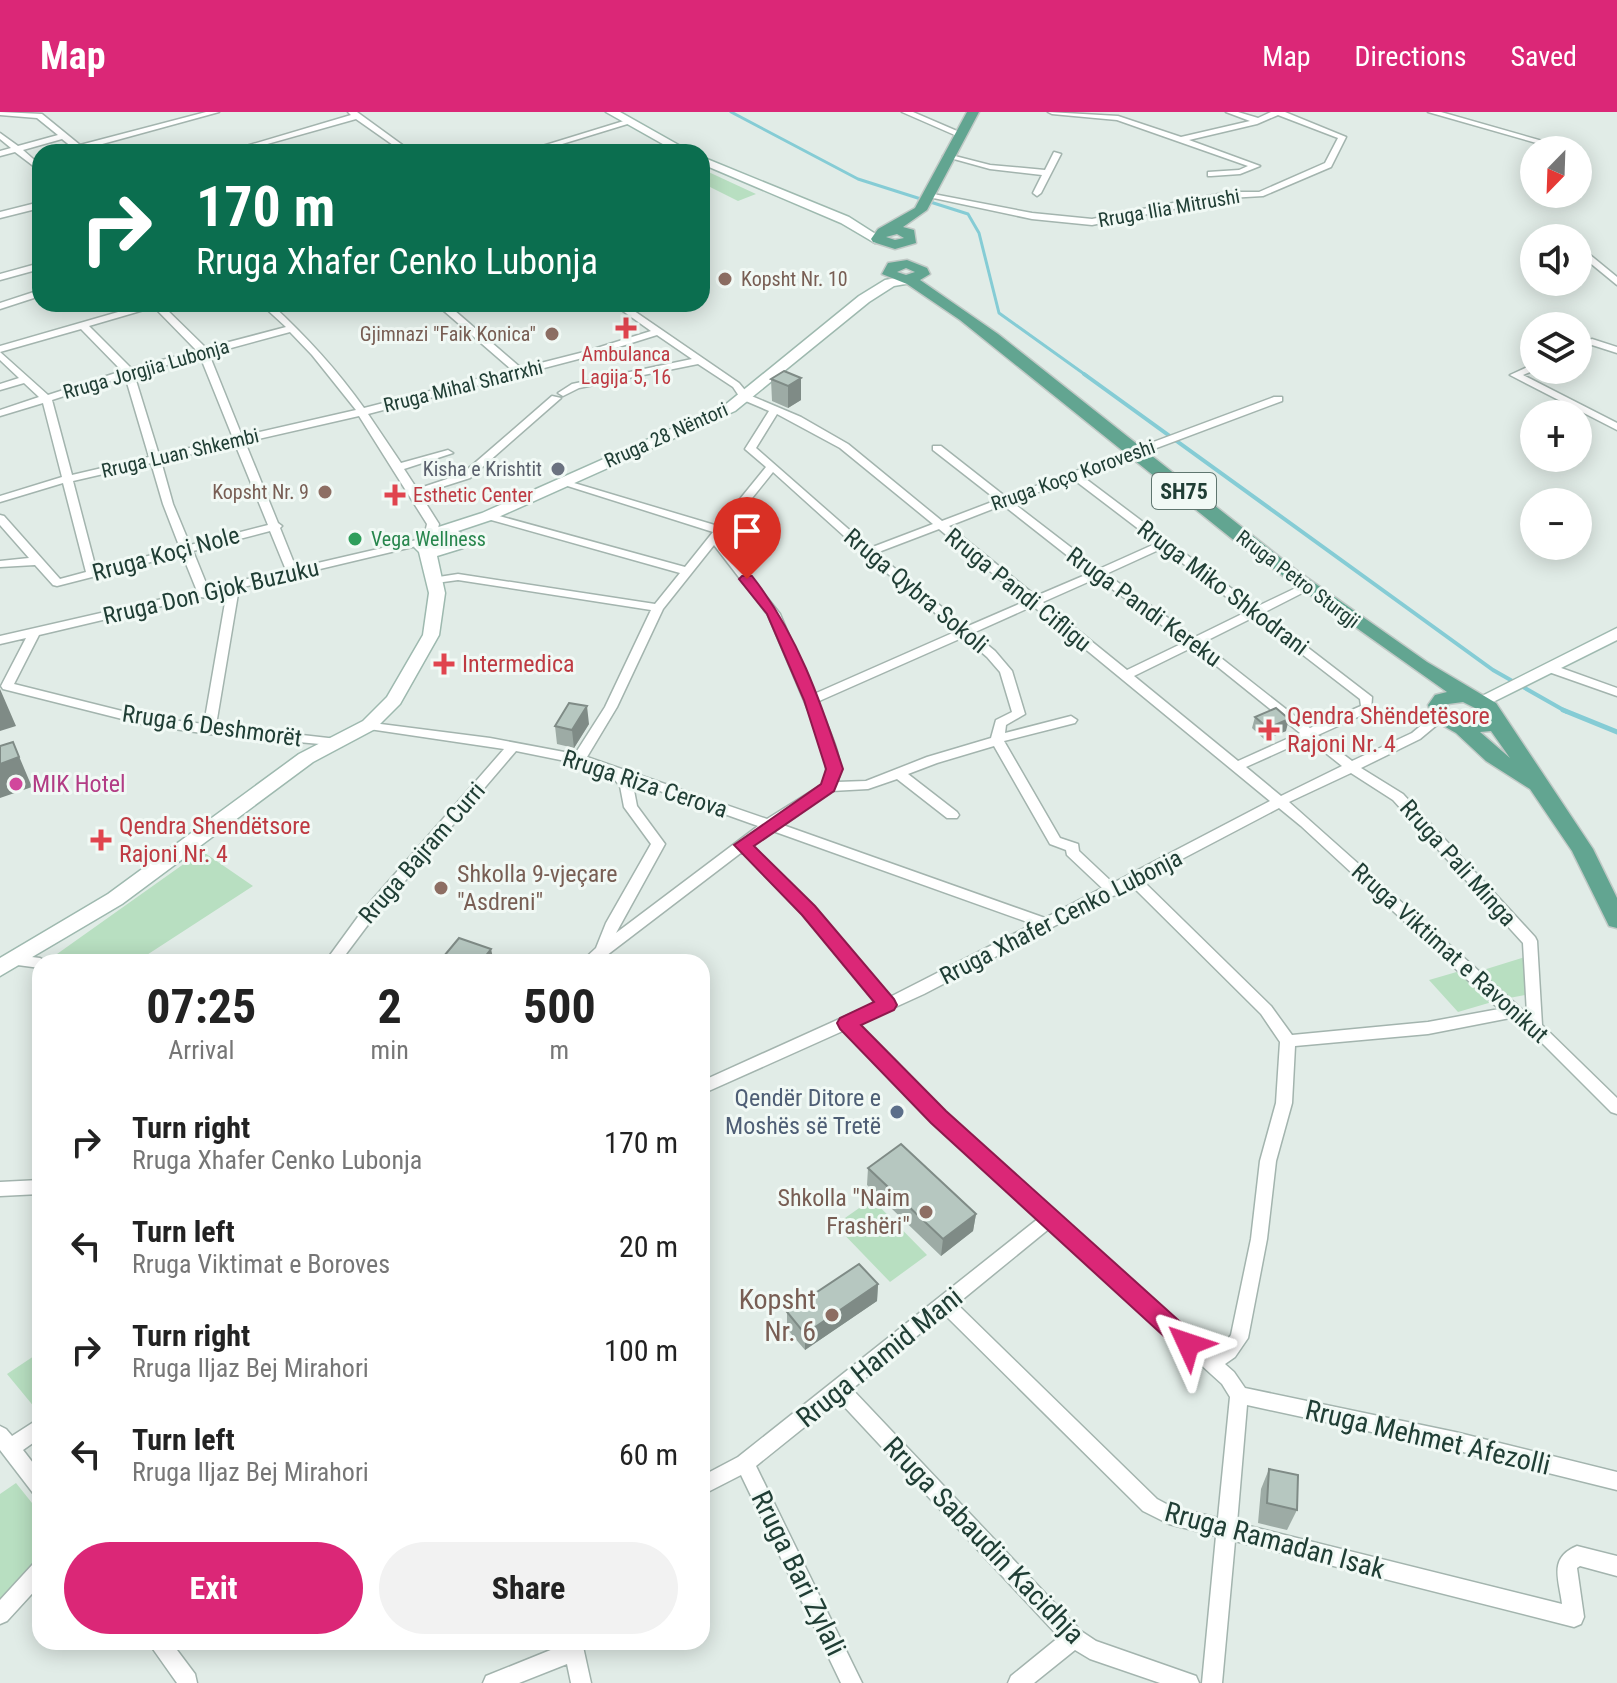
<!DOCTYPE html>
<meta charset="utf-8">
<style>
body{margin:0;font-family:"Roboto Condensed",sans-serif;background:#f2f2f2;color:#222;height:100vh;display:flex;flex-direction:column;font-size:30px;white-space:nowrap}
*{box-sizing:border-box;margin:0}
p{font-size:26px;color:#767676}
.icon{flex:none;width:44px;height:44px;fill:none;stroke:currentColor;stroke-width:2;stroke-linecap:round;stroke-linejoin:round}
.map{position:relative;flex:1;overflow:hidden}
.panel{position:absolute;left:32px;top:842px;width:678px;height:696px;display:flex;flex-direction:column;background:#fff;border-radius:24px;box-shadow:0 4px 20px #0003}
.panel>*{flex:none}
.banner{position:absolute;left:32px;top:32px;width:678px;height:168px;border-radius:24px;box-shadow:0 4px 20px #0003;background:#0b6e4f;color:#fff;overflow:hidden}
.needle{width:52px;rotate:203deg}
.controls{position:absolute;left:1520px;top:24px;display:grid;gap:16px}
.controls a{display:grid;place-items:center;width:72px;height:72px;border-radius:50%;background:#fff;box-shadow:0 4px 20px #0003;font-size:40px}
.pin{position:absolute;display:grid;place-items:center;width:68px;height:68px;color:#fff;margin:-82px -34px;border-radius:50% 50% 50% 0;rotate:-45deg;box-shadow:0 0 8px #0007}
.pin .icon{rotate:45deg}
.me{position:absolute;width:88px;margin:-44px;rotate:312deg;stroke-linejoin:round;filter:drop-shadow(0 0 6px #0008)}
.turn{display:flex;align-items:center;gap:28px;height:168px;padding:0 32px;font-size:36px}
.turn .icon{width:104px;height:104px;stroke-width:2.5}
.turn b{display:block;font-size:56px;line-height:68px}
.eta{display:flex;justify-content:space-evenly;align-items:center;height:136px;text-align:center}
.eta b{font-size:48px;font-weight:700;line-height:56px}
.cta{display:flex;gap:16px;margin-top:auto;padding:16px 32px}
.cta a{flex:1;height:92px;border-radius:48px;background:#db2777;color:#fff;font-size:32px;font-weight:700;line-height:92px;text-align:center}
.cta a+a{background:#f2f2f2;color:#222}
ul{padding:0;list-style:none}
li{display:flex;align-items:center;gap:24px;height:104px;padding:0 32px}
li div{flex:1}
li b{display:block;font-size:30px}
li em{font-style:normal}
header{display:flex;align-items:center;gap:48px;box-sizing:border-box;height:112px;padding:0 40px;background:#db2777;color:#fff}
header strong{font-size:38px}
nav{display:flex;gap:44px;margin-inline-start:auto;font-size:28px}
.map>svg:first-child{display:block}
</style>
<header>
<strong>Map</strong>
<nav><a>Map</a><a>Directions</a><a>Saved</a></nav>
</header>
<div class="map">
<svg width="1617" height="1571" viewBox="0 0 1617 1571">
<rect width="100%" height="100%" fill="#e1ece7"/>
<path fill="#b8dfc1" d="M702 57 756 82 738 89 702 71Z
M202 739 253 774 136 850H90L57 842Z
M1525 845V883L1504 887 1480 859Z
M1460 859 1492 890 1458 900 1429 868Z
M872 1087 927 1143 890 1170 835 1113Z
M40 1240V1302L7 1262Z
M16 1371 40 1401V1446L0 1490V1382Z"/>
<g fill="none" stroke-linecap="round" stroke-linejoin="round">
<path stroke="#85ccd5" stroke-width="3" d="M731 0 858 67 968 102 979 121 999 201 1087 264"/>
<path stroke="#85ccd5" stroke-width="4" d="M1084 262 1493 558 1567 600"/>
<path stroke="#85ccd5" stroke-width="5" d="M1563 598 1617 620"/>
<defs>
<path id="street" d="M0 0 42 2 80 33 206 0H219L84 37 87 40H78L62 27 23 38 40 53V59L15 40 0 44V39L11 36 0 27V21L18 34 58 23 37 6 0 3Z
M348 0H357L412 40H403L356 7 239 40H226L351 3Z
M902 0H913L964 22 957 24Z
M1048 0 1118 4 1181 25 1250 9 1226 0H1238L1258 6 1271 0H1285L1346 25 1331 55 1263 84 1229 86 1092 113 1032 107 924 84 928 81 1032 101 1092 107 1229 80H1259L1325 51 1338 26 1278 3 1257 12 1189 28 1260 54 1240 62 1211 64H1208V60L1239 58 1248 54 1117 8 1052 2Z
M1428 0H1441L1574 38H1561Z
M627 8 634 10 536 40H523Z
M1054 40 1061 42 1041 81 1037 84 1033 81 1042 63 990 57 943 44 947 42 990 53 1045 58Z
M40 90V96L0 106V100Z
M1578 133 1617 165V173L1578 141Z
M40 151V157L0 168V162Z
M40 178V184L0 197V191Z
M146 192H161L206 236 286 215 261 192H271C306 224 337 258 364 296L512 258 436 192H447L521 256 584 240 651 219 613 192H624L739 271 749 283 801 305 848 332 942 409 997 388 933 338V334H941L1006 385 1274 285H1282V289L1082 364 1256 495 1302 473H1310V477L1263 501 1372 585 1371 599 1318 623 1352 649 1412 621 1436 601H1444L1446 604 1444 607 1420 627 1361 656 1403 682 1535 825 1537 829 1542 913 1617 986V1002L1611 1000 1530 919 1510 906 1428 922 1295 934 1292 991 1276 1049 1267 1127 1248 1226 1235 1245 1225 1252 1234 1260 1245 1276 1455 1320 1617 1360V1378L1455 1338 1247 1293 1237 1411 1562 1492C1559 1467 1548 1446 1577 1434L1617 1444V1464L1580 1454 1577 1456 1584 1505 1581 1512 1574 1515 1235 1429 1222 1571H1202L1216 1424 1169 1412 1143 1399 944 1202 852 1277 1081 1519 1096 1529 1196 1564 1199 1571H1160L1090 1547 1075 1538 1034 1571H1008L1011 1564 1059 1525 838 1288 756 1354 862 1571H841L741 1363 702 1383V1364L738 1345 1039 1106 932 1010 845 918 702 982V969L877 890 803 803 742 740 598 850H581L596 836 606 811 651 732 624 695 620 674 609 661 590 654 516 639 370 810 340 850H325L360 802 504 637 369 617 363 613 365 610 490 626 575 642 605 595 651 498 458 468 436 471 430 468 432 466 458 462 655 492 680 461 484 406 483 404 484 402H492L685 455 713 420 555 370 560 367 564 368 718 414 766 355 745 337 769 299 741 287 733 275 698 252 579 276 563 284 558 281 572 272 692 247 657 223 590 244 368 302 401 351 448 338 453 341 404 357 417 377 462 362 552 284 561 286 470 366 420 382 439 412 437 421 431 424 425 421 427 412 359 304 245 330 278 411 282 414 280 416 296 456 421 427 427 430 425 432 299 462 293 465 289 464 239 476 216 613 337 627 342 628 343 631 342 634 209 622 146 613 3 577 1 574 26 526 0 532V524L197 479 182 442 57 474 53 473 35 453 0 455V449L29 446 0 413V403L4 404 60 467 86 460 63 371 0 390V384L62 365 43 291 0 304V298L39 285 24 271 0 278V272L19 266 0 248V240L48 283 122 259 81 217 0 240V234ZM154 195 197 239 131 256 89 214ZM290 220 312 243 356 298 242 324 209 242ZM200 244 233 326 159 343 134 262ZM125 264 149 345 72 363 52 288ZM777 302 840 336 933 412 870 436 756 336ZM235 332 268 413 190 433 173 392 161 349ZM151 351 163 392 180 436 96 457 73 369ZM773 360 864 442 957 519 814 582 780 502 720 426ZM1073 367 1157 431 1099 457 1012 390ZM1003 393 1078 452 1090 461 1036 484 949 414ZM939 417 1026 489 966 515 876 441ZM270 419 286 458 208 476 193 439ZM714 433 768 503 824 636 827 665 823 672 767 707 587 645 617 595 663 497ZM1163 436 1246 500 1195 525 1106 462ZM1097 466 1185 530 1127 558 1043 490ZM227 479 204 612 146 605 14 572 39 523 200 485 209 486 210 483ZM1033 494 1270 689 1113 771 1079 739 1078 732 1060 726 1004 629 1075 611 1077 608 1071 604 1005 621 1006 613 1025 602 1012 559 995 539 973 521ZM1254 505 1360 587 1361 594 1310 616 1202 531ZM964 525 987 545 1000 560 1012 600 996 608 991 626 927 645 866 669 837 670C848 651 825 610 817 590ZM1193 535 1300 621 1238 649 1134 564ZM1308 627 1342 654 1281 684 1246 655ZM994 634 1050 732 1066 738 1067 743 1102 776 1045 806 780 712 831 679 868 677 897 667 947 706H957L959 703 957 700 908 662 937 651ZM1351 661 1393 688 1523 831 1527 902 1289 690ZM629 668 758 714 616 821 665 732 637 694 633 673ZM1279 696 1301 714 1499 897 1428 910 1292 923 1271 894 1142 768ZM770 718 1033 812 890 885 813 795 751 733ZM1131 773 1261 902 1280 930 1276 991 1260 1049 1251 1127 1231 1223 1223 1233 1212 1241 944 1000 858 912 924 882 1112 784 1118 783ZM1050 1116 1222 1272 1230 1285 1218 1406 1172 1395 1157 1387 957 1192Z
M1592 227 1617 235V241L1592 233 1578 239V233Z
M1534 252 1535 258 1523 263 1617 311V318L1510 263Z
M1550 552 1617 576V584L1546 559 1544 556Z
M15 843 40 846 47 850H40V856L10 852 8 848 10 844Z
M40 1068V1082L0 1084V1070Z
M40 1306V1326L23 1338 40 1360V1384L33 1381 0 1338V1314L6 1317 12 1324Z
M40 1449V1473L7 1509 0 1512V1488L33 1452Z
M148 1530H171L195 1562 197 1571H177Z
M564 1530H582L591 1571H571L567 1552 519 1571H483L486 1564 563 1533Z"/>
<path id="secondary" d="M606 0H620L691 40H677Z
M702 45 849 105 885 128 875 131 841 111 702 52Z
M906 164 912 168 911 171 894 174 869 190 735 299 494 407 458 419 464 423 463 436 437 444 445 481 439 523 400 592 375 617 313 650 122 792 0 864V846L108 782 299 642 363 609 387 585 423 523 429 481 419 440 414 435 420 421 482 401 725 293 859 184 885 168ZM441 424 448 426 449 430 431 433 433 427Z
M1617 516V528L1487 593H1475L1472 589Z"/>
<path id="primary" d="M967 0H979L927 98 903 115 914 118 916 131 895 137 873 130 871 127 878 117 915 96ZM897 122 904 126 895 128 886 125Z
M907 148 927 156 930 162 920 168 998 222 1296 458 1427 550 1496 591 1593 737 1617 786V816L1609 814 1572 739 1530 677 1486 649 1456 621 1433 608 1428 593 1435 583 1447 580 1241 434 960 208 907 172 882 162 888 151ZM906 156 915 160 906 163 897 160ZM1463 590 1481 599 1482 607 1466 609 1449 601 1448 592ZM1491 619 1510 646 1480 620Z"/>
</defs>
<use href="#street" stroke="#a3b4ae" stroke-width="3"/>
<use href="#secondary" stroke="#9eb9af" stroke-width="3"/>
<use href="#primary" stroke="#c1c9c6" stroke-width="3"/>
<use href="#street" fill="#fff" fill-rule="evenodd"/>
<use href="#secondary" fill="#fff" fill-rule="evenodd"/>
<use href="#primary" fill="#62a591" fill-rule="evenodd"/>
</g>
<path fill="#9daba5" d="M801 266V288L788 296 772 289 771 267Z
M1255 605 1286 619 1265 628 1252 616Z
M589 612 574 636 557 632 555 614Z
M868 1056 976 1102 973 1119 941 1144 867 1073Z
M878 1172 877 1189 805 1238 787 1217V1200Z
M1269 1357 1297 1398 1287 1418 1258 1411 1261 1377Z"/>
<path fill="#7f8b86" d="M801 266V288L788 296V274Z
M0 577 16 614 0 619Z
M587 594 589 612 574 636 572 618Z
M1289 607 1286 619 1265 628 1268 616Z
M13 630 32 675 0 686V652Z
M491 837 494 850H481Z
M976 1102 973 1119 941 1144 943 1127Z
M878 1172 877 1189 805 1238V1222Z"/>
<path fill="#b6c7c0" stroke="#7f8b86" stroke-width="2" d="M784 259 801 266 788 274 771 267Z
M569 591 587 594 572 618 555 614Z
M1276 596 1289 607 1268 616 1255 605Z
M13 630 19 645 0 652V634Z
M459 826 491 837 481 850H439Z
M901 1032 976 1102 943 1127 868 1056Z
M859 1152 878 1172 805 1222 787 1200Z
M1269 1357 1298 1363 1297 1398 1267 1391Z"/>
<path fill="#db2777" stroke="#8e194d" stroke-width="2" d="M742 464H752C797 521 820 588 843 657L834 679 754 734 815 794 894 887 897 893 894 898 861 913 946 999 1196 1224 1200 1232 1196 1239 1188 1242 1180 1239 931 1011 840 917 837 911 840 906 874 890 802 803 734 733 821 672 826 657 804 588 767 502 739 467Z"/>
<g fill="#8d6e63" stroke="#f1f9f5" stroke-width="3">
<circle cx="725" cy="167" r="8"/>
<circle cx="552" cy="222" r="8"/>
<circle cx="325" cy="380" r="8"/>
<circle cx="441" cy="776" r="8"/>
<circle cx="926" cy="1100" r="8"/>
<circle cx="832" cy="1203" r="8"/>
</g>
<g fill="#e0444e" stroke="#f1f9f5" stroke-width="3">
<path d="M622 204h8v8h8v8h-8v8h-8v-8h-8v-8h8z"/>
<path d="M391 371h8v8h8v8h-8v8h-8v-8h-8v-8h8z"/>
<path d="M440 540h8v8h8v8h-8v8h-8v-8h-8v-8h8z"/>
<path d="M1265 606h8v8h8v8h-8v8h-8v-8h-8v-8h8z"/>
<path d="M97 716h8v8h8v8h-8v8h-8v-8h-8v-8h8z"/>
</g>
<circle fill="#6b7280" stroke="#f1f9f5" stroke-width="3" cx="558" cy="357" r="8"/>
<circle fill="#2e9e5b" stroke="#f1f9f5" stroke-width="3" cx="355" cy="427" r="8"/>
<circle fill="#d1479c" stroke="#f1f9f5" stroke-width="3" cx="16" cy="672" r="8"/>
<circle fill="#5c6f8a" stroke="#f1f9f5" stroke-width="3" cx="897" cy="1000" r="8"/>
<g text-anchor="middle" stroke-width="6" stroke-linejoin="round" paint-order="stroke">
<g font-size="20" fill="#203e35" stroke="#f1f9f5">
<text transform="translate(1169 96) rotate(-10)" y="7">Rruga Ilia Mitrushi</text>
<text transform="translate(146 257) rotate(-16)" y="7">Rruga Jorgjia Lubonja</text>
<text transform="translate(463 274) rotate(-14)" y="7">Rruga Mihal Sharrxhi</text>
<text transform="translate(666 323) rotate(-24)" y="7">Rruga 28 Nëntori</text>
<text transform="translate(180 341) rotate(-13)" y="7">Rruga Luan Shkembi</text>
<text transform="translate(1073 363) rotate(-20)" y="7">Rruga Koço Koroveshi</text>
<text transform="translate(1298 467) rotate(37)" y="7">Rruga Petro Sturgji</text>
</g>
<g font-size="20" fill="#785e54" stroke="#f1f9f5" text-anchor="end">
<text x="741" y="174" text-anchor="start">Kopsht Nr. 10</text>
<text x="536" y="229">Gjimnazi "Faik Konica"</text>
<text x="309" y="387">Kopsht Nr. 9</text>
</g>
<g font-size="20" fill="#be3a42" stroke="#f1f9f5">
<text x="626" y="249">Ambulanca<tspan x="626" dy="23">Lagija 5, 16</tspan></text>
<text x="413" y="390" text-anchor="start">Esthetic Center</text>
</g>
<g font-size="20" fill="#5b616d" stroke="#f1f9f5" text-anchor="end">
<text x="542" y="364">Kisha e Krishtit</text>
</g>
<g font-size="20" fill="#27864d" stroke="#f1f9f5" text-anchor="start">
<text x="371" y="434">Vega Wellness</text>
</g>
<rect fill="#f1f9f5" stroke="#5f766f" stroke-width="2" x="1152" y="361" width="64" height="36" rx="6"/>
<g font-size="22" font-weight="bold" fill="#203e35">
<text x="1184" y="387">SH75</text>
</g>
<g font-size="24" fill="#203e35" stroke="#f1f9f5">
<text transform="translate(166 442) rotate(-15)" y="8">Rruga Koçi Nole</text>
<text transform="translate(1223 476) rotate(37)" y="8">Rruga Miko Shkodrani</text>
<text transform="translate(1018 478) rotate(39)" y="8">Rruga Pandi Cifligu</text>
<text transform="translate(916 479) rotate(40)" y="8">Rruga Qybra Sokoli</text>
<text transform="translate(211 480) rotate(-13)" y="8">Rruga Don Gjok Buzuku</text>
<text transform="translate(1144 495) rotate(36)" y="8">Rruga Pandi Kereku</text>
<text transform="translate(212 614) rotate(8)" y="8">Rruga 6 Deshmorët</text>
<text transform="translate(645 672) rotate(18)" y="8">Rruga Riza Cerova</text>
<text transform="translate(422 741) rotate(-49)" y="8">Rruga Bajram Curri</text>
<text transform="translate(1458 751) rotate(48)" y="8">Rruga Pali Minga</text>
<text transform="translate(1061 805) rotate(-27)" y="8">Rruga Xhafer Cenko Lubonja</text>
<text transform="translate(1450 841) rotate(42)" y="8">Rruga Viktimat e Ravonikut</text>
</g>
<g font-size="24" fill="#be3a42" stroke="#f1f9f5" text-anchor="start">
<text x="462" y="560">Intermedica</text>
<text x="1287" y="612">Qendra Shëndetësore<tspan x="1287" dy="28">Rajoni Nr. 4</tspan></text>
<text x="119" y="722">Qendra Shendëtsore<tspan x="119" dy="28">Rajoni Nr. 4</tspan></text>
</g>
<g font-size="24" fill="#b23c85" stroke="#f1f9f5" text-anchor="start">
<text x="32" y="680">MIK Hotel</text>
</g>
<g font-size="24" fill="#785e54" stroke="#f1f9f5" text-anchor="start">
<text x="457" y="770">Shkolla 9-vjeçare<tspan x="457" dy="28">"Asdreni"</tspan></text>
<text x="910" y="1094" text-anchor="end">Shkolla "Naim<tspan x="910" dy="28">Frashëri"</tspan></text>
</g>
<g font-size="24" fill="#4e5e75" stroke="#f1f9f5" text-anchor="end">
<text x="881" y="994">Qendër Ditore e<tspan x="881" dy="28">Moshës së Tretë</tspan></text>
</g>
<g font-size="28" fill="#785e54" stroke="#f1f9f5" text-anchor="end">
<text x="816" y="1197">Kopsht<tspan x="816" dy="32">Nr. 6</tspan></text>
</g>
<g font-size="28" fill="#203e35" stroke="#f1f9f5">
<text transform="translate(879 1245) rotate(-39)" y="10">Rruga Hamid Mani</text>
<text transform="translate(1428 1325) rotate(13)" y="10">Rruga Mehmet Afezolli</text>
<text transform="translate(984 1428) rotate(46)" y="10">Rruga Sabaudin Kacidhja</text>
<text transform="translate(1275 1428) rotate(15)" y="10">Rruga Ramadan Isak</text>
<text transform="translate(799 1461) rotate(64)" y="10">Rruga Bari Zylali</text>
</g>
</g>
</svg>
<div class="controls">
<a><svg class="needle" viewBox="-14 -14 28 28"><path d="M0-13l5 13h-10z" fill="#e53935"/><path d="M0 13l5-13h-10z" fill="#767676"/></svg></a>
<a><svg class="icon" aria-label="sound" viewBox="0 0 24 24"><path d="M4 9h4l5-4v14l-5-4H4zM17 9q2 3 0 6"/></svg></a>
<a><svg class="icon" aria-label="layers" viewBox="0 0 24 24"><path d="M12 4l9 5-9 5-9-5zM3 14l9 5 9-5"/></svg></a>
<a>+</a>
<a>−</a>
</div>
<div class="pin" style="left:747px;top:467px;background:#d93025"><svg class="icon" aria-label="arrive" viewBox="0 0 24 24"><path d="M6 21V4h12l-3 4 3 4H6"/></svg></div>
<svg class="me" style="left:1188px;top:1232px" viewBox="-20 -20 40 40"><path d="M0-17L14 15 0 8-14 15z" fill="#db2777" stroke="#fff" stroke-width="4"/></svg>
<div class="banner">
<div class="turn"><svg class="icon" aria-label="right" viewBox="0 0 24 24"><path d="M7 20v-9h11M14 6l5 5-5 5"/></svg><div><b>170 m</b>Rruga Xhafer Cenko Lubonja</div></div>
</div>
<section class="panel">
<div class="eta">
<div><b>07:25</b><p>Arrival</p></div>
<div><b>2</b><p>min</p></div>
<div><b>500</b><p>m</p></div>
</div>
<ul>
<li><svg class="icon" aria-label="right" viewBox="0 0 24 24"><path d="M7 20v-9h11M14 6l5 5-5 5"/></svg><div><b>Turn right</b><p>Rruga Xhafer Cenko Lubonja</p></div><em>170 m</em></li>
<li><svg class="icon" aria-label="left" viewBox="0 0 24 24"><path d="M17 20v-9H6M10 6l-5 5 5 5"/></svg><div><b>Turn left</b><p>Rruga Viktimat e Boroves</p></div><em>20 m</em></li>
<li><svg class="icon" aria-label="right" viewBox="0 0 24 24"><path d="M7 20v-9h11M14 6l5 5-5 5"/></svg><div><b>Turn right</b><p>Rruga Iljaz Bej Mirahori</p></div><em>100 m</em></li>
<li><svg class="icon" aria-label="left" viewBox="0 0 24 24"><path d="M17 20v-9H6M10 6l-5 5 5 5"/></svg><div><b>Turn left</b><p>Rruga Iljaz Bej Mirahori</p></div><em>60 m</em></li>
</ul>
<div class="cta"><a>Exit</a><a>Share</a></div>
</section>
</div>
